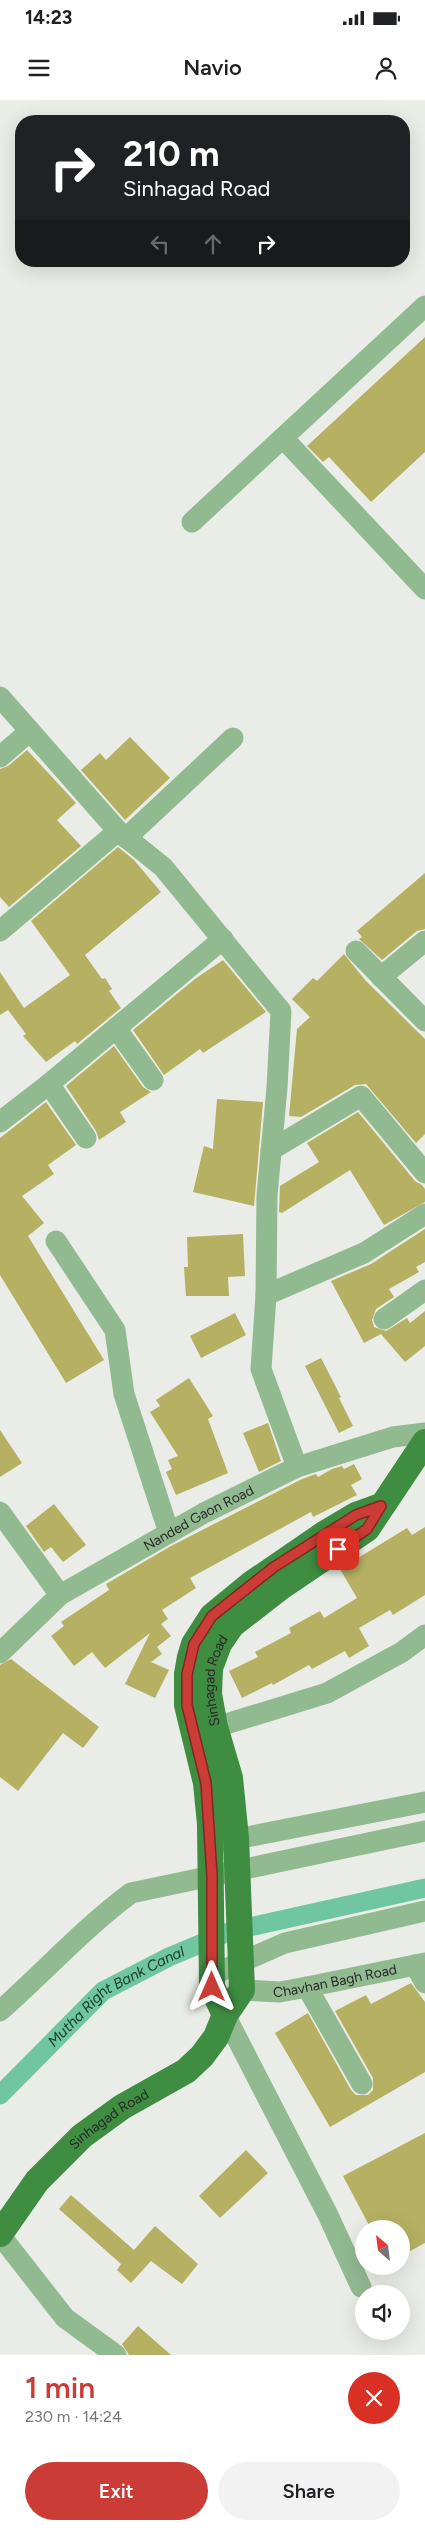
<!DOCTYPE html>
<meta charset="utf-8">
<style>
body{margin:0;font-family:Figtree,sans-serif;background:#f2f2f2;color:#202124;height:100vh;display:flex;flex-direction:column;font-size:19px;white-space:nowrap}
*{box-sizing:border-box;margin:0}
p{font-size:16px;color:#757577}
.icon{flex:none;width:28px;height:28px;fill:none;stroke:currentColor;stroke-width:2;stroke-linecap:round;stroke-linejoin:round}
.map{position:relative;height:2255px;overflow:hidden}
.side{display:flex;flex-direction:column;background:#fff;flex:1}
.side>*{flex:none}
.hud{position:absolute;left:15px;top:15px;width:395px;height:152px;border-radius:20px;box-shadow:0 5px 20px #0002;background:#202124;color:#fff;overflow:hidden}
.needle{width:32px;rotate:332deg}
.fabs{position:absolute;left:355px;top:2120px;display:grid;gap:10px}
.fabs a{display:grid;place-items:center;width:55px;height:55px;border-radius:50%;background:#fff;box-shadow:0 5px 20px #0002;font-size:25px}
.pin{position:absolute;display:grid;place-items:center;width:42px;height:42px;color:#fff;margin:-21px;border-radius:10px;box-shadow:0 2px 8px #0006}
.me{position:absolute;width:55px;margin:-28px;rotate:0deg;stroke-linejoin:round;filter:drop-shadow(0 0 4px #0008)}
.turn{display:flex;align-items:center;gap:18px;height:105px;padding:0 25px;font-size:22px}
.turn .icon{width:65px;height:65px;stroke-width:2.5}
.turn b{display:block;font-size:35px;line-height:42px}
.lanes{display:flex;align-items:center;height:48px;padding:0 25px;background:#0003;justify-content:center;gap:25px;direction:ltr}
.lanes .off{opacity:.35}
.round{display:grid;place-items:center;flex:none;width:52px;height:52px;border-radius:26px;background:#f2f2f2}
.head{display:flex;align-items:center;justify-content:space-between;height:85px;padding:0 25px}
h1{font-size:30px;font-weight:600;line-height:38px;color:#ca3c35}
.button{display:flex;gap:10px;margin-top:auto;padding:10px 25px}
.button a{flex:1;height:58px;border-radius:30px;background:#ca3c35;color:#fff;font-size:20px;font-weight:600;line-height:58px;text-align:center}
.button a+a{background:#f2f2f2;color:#202124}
.status{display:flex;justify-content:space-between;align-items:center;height:35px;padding:0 25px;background:#fff;direction:ltr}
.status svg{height:14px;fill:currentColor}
header{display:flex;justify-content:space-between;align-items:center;height:65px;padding:0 25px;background:#fff;font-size:22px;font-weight:600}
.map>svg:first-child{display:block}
</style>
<div class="status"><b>14:23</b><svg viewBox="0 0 49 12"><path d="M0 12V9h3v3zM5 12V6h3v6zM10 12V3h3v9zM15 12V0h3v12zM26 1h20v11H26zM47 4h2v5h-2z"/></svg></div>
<header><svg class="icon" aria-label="menu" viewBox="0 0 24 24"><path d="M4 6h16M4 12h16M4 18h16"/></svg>Navio<svg class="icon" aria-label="person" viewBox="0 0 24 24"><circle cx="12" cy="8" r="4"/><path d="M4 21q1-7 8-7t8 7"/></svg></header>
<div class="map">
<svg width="425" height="2255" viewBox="0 0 425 2255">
<rect width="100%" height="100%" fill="#eaece7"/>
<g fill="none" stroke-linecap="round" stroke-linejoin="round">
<path stroke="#70c6a0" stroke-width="19" id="s1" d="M0 1995 103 1891 169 1857 231 1831 425 1788"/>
</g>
<path fill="#b5b062" d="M425 237V352L371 402 329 357 323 362 307 346Z
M130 637 170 678 125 720 81 670 100 653 106 660Z
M27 650 76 703 57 720 81 746 9 807 0 797V669L8 666Z
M118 747 134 760 161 792 85 855 102 879 105 878 112 889 109 891 121 908 77 944 75 941 46 962 23 936 26 934 8 910 0 915V872L24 908 70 875 31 821Z
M425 773V829L417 831 382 860 359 839 362 837 357 831Z
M344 854 366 881 425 939V1034L416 1043 366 984 355 985 301 1017 289 1016 297 929 310 917 292 899 313 878 317 881Z
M223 860 266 912 203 953 200 949 164 975 133 930 195 879Z
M114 946 143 987 151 992 120 1012 126 1022 99 1040 96 1031 66 986Z
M217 999 263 1002 254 1106 193 1092 204 1046 213 1049Z
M46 1002 76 1045 48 1065 54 1074 22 1096 44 1123 28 1136 104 1260 66 1283 0 1175V1038Z
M358 1012 415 1081 422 1085 425 1089V1102L384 1125 350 1070 282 1113 279 1112 280 1086 319 1062 307 1043Z
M425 1129V1162L416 1167 419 1172 389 1189 394 1197 376 1209 372 1220 374 1227 386 1231 407 1218 410 1223 425 1211V1246L405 1262 381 1234 364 1243 331 1181 371 1164Z
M243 1134 245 1176 228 1177 229 1196H186L184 1167H188L187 1137Z
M235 1213 246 1235 201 1258 190 1236Z
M321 1258 341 1297 339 1298 353 1326 339 1333 305 1266Z
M189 1278 213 1316 208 1319 228 1373 176 1395 166 1372 172 1369 168 1360 178 1356 150 1312 160 1306 156 1300Z
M268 1323 281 1361 259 1372 243 1333Z
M0 1330 22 1363 0 1377Z
M354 1364 362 1379 351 1385 357 1395 313 1417 311 1412 190 1478 196 1488 162 1510 168 1519 161 1524 171 1536 157 1547 162 1554 151 1562 169 1570 155 1598 125 1584 150 1533 105 1568 92 1552 74 1566 51 1536 64 1526 61 1522 109 1490 106 1484 171 1446 302 1379 316 1374 318 1377 332 1369 342 1366 344 1369Z
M54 1404 86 1445 63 1462 51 1447 44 1452 26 1426Z
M425 1427V1495L393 1515 390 1510 359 1528 369 1546 349 1558 345 1551 312 1569 309 1565 273 1585 272 1583 242 1598 229 1571 258 1557 255 1552 291 1533 289 1528 320 1511 324 1518 357 1498 340 1469 407 1428 412 1435Z
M11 1559 99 1627 83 1648 63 1633 18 1691 0 1677V1565Z
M411 1883 425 1902V1972L330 2027 275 1933 308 1913 351 1990 356 1995H368L373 1990V1978L335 1911 366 1895 371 1904Z
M425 2033V2143L401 2156V2129H371L343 2076Z
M246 2050 268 2073 220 2118 199 2096Z
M71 2095 134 2150 155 2126 198 2164 182 2184 151 2161 131 2183 117 2170 121 2164 59 2109Z
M138 2226 171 2255H129L122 2244Z"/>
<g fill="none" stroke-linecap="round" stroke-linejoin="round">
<g stroke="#92ba91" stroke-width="21">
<path d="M283 338 425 489"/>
<path d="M192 422 425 206"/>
<path d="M0 597 118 731 163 767 281 911 277 988 267 1095 266 1195 261 1269 297 1367"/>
<path d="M0 657 30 631"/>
<path d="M126 738 233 638"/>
<path d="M0 831 118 731"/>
<path d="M356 851 425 921"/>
<path d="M381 877 425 841"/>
<path d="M116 928 153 980"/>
<path d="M49 984 86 1038"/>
<path d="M0 1022 49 984 223 839"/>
<path d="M271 1050 361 996 425 1073"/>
<path d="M56 1141 115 1230 124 1294 169 1433"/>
<path d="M266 1195 364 1153 425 1114"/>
<path d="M384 1219 425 1190"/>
<path d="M0 1412 60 1495"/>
<path id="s2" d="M0 1553 60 1495 204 1413 297 1367 393 1337 425 1333"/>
<path d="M200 1632 327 1593 402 1552 425 1535"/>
<path d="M221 1742 425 1702"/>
<path d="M415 1865 425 1883"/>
<path d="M212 1875 285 1843 425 1811"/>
<path d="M307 1887 362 1984"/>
<path id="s3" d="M242 1890 280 1892 307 1887 425 1863"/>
<path d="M0 1911C44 1872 84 1828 131 1793L425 1731"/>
<path d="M225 1915 328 2115 361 2187"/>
<path d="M0 2135 65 2218 116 2255"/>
</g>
<g stroke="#3e8d41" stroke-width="26">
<path d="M225 1915 212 1887 210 1724 206 1683 187 1605V1574L190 1557 194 1544 212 1516 251 1484 324 1434 356 1415 378 1407"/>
<path id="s4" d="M0 2134 37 2081 82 2036 122 2007 186 1971 202 1956 216 1937 225 1915 242 1890 236 1738 230 1678 215 1627 209 1594 210 1568 219 1544 232 1525 281 1487 367 1429 425 1342"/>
</g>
</g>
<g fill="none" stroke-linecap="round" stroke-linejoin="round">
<defs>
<path id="route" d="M212 1887V1776L206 1683 187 1605V1574L194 1544 212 1516 274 1467 356 1415 381 1406 367 1429 338 1449"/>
</defs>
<use href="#route" stroke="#832722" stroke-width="12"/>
<use href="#route" stroke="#ca3c35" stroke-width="9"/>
</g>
<g text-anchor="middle" stroke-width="4" stroke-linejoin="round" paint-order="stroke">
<g font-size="14" fill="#272826" stroke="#fff">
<text dy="5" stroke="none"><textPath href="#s2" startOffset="242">Nanded Gaon Road</textPath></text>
<text dy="5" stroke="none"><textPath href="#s4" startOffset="664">Sinhagad Road</textPath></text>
<text dy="5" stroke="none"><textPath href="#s3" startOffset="94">Chavhan Bagh Road</textPath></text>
<text dy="5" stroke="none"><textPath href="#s4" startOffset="160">Sinhagad Road</textPath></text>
</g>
<g font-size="15" font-style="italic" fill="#153c2c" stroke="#fff">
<text dy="5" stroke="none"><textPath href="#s1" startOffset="154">Mutha Right Bank Canal</textPath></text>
</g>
</g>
</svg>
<div class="fabs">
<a><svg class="needle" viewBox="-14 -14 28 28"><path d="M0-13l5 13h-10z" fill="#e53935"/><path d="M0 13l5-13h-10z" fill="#757577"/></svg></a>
<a><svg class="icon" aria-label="sound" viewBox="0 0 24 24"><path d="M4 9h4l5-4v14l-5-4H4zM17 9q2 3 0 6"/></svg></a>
</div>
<div class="pin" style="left:338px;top:1449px;background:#d93025"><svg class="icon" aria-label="arrive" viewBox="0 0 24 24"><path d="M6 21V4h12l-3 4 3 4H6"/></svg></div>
<svg class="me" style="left:212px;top:1887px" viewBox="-20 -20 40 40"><path d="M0-17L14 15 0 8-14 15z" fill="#ca3c35" stroke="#fff" stroke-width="4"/></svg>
<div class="hud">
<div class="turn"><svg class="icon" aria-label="right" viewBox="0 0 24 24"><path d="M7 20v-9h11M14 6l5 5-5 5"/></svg><div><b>210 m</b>Sinhagad Road</div></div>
<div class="lanes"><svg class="icon off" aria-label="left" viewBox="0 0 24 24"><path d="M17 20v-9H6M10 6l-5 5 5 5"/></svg><svg class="icon off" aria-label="ahead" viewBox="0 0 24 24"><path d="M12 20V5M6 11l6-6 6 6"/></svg><svg class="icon" aria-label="right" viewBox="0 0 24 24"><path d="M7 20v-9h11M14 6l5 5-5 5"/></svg></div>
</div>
</div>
<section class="side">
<div class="head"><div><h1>1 min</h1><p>230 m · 14:24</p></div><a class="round" style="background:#d93025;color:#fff"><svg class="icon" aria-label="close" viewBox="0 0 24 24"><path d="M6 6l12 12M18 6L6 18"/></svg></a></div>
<div class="button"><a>Exit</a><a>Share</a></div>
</section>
